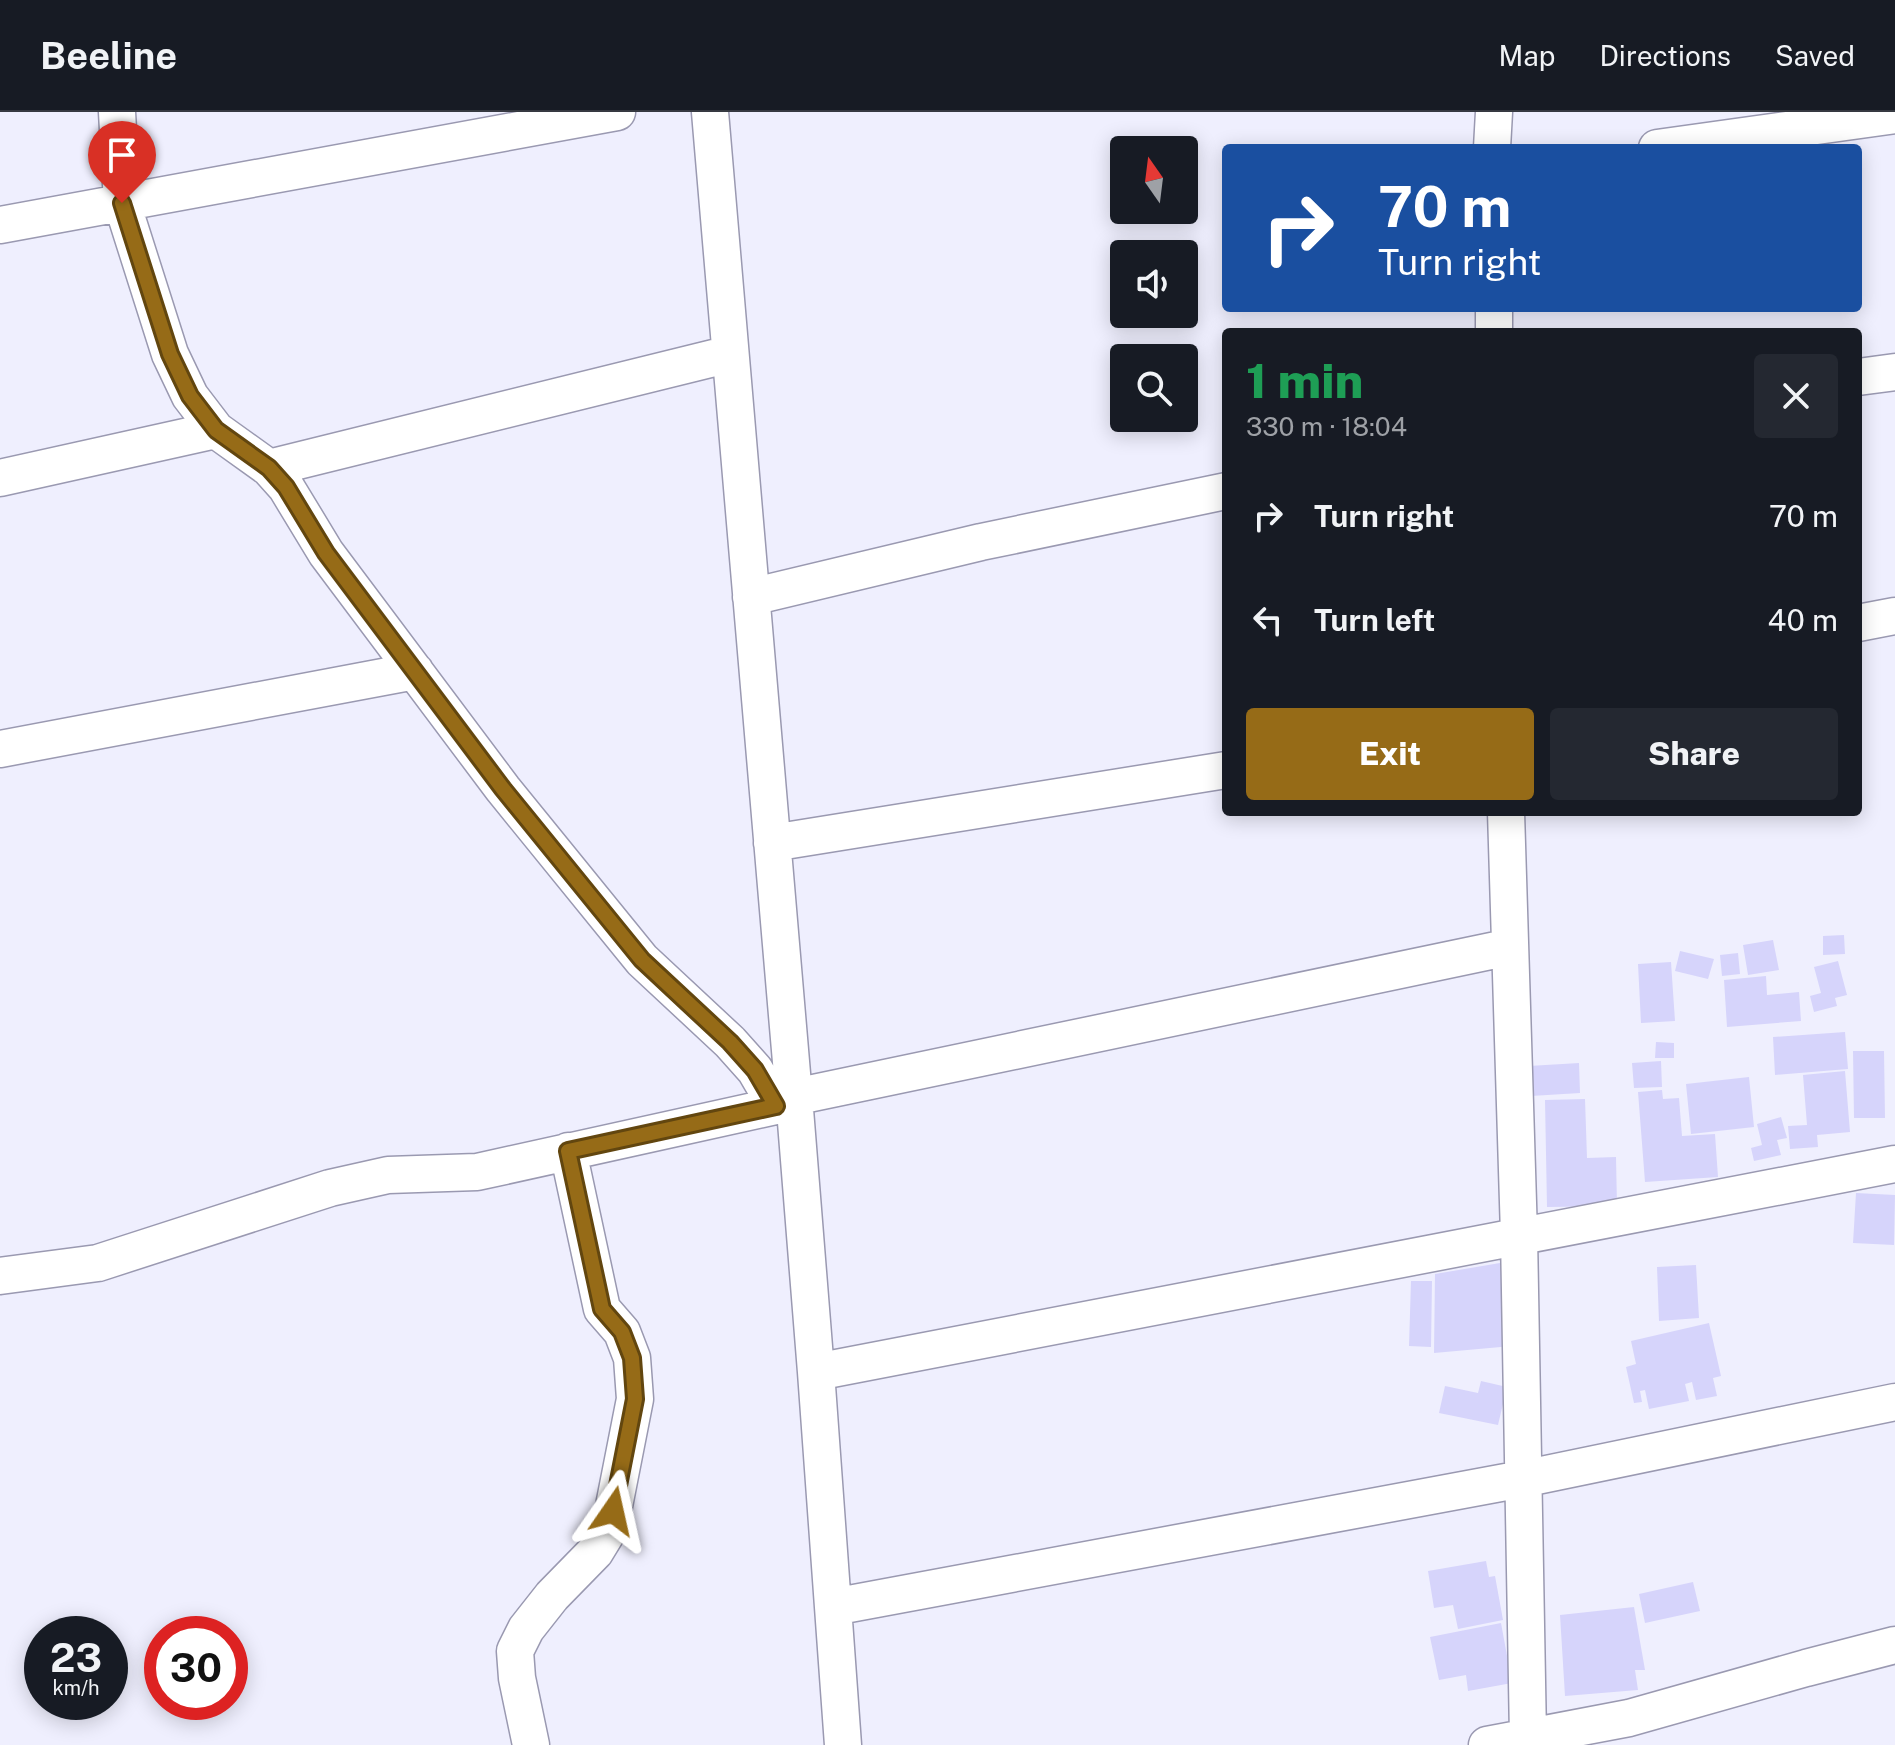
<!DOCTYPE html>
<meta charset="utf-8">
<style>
body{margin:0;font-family:"Public Sans",sans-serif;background:#242831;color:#f1f3f6;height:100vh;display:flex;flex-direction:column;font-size:30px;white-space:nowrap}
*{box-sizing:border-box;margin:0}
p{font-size:26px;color:#9ea1a6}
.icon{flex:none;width:44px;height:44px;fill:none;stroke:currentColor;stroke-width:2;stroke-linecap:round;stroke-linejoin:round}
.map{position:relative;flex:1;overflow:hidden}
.side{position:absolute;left:1222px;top:216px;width:640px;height:488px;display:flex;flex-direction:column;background:#171b24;border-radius:8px;box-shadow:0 4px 20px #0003}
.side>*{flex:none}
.hud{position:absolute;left:1222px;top:32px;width:640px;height:168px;border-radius:8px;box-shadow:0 4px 20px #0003;background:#1a4fa0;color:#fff;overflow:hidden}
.needle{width:52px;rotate:346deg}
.fabs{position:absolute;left:1110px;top:24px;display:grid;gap:16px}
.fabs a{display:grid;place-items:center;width:88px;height:88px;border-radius:8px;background:#171b24;box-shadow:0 4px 20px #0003;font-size:40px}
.speed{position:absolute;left:24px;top:1504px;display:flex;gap:16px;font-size:40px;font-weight:700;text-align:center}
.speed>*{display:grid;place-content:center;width:104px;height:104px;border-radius:50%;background:#171b24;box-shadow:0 4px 20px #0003;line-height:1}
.speed small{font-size:20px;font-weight:400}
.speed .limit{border:12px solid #d22;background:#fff;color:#111}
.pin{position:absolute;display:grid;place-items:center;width:68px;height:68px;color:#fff;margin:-82px -34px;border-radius:50% 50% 50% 0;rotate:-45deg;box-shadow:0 0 8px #0007}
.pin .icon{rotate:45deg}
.me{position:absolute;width:88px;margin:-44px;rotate:11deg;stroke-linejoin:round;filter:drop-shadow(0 0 6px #0008)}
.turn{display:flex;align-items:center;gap:28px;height:168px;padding:0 24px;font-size:36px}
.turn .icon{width:104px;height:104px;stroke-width:2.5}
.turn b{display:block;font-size:56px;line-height:68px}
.round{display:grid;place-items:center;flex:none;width:84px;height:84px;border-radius:8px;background:#242831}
.overview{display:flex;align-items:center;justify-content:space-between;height:136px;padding:0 24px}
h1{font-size:48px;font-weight:800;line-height:60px;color:#1e9e55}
.cta{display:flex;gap:16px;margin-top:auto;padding:16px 24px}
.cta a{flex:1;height:92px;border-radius:8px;background:#966b17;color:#fff;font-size:32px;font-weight:800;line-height:92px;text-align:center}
.cta a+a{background:#242831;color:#f1f3f6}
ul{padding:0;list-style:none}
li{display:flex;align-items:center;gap:24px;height:104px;padding:0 24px}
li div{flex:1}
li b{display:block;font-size:30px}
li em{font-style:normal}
header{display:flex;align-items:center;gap:48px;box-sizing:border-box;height:112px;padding:0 40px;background:#171b24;border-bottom:2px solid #363941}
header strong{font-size:38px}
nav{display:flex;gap:44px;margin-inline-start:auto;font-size:28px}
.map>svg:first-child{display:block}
</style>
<header>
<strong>Beeline</strong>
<nav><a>Map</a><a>Directions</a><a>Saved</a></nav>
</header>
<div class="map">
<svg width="1895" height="1633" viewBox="0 0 1895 1633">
<rect width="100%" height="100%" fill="#efeffe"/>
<path fill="#d6d4fb" d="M1844 823 1845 842 1823 843V824Z
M1773 828 1779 858 1748 863 1743 833Z
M1680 839 1714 847 1708 867 1675 859Z
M1738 841 1740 862 1722 864 1720 843Z
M1838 849 1847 883 1835 886 1837 894 1814 900 1810 884 1821 881 1814 855Z
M1671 850 1675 909 1641 911 1638 852Z
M1766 864 1767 883 1799 880 1801 909 1727 915 1724 868Z
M1845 920 1848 957 1775 963 1773 925Z
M1656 930 1674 931V946H1655Z
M1853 939H1884L1885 1006H1854Z
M1661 949 1662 975 1634 976 1632 951Z
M1579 951 1580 981 1531 984 1529 954Z
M1845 959 1850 1020 1817 1023 1818 1035 1790 1037 1788 1014 1807 1013 1803 963Z
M1749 965 1754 1015 1691 1022 1686 972Z
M1662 978 1663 987 1679 986 1682 1024 1715 1022 1718 1065 1645 1070 1638 980Z
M1585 987 1587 1046 1616 1045 1617 1094 1547 1095 1545 988Z
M1781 1005 1787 1026 1777 1028 1781 1043 1754 1049 1751 1036 1762 1033 1757 1012Z
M1856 1081 1895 1083 1894 1133 1853 1131Z
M1500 1151 1512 1234 1434 1241 1435 1162Z
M1696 1153 1699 1206 1659 1209 1657 1155Z
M1411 1169H1432L1431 1235 1409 1234Z
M1709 1211 1721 1264 1713 1266 1717 1284 1696 1288 1692 1270 1685 1272 1689 1289 1649 1297 1645 1278 1640 1279 1642 1290 1634 1291 1626 1255 1636 1252 1631 1229Z
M1481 1269 1507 1275 1498 1313 1439 1301 1445 1274 1478 1281Z
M1486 1449 1489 1465 1495 1464 1503 1508 1458 1517 1453 1493 1434 1496 1428 1459Z
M1693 1470 1700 1499 1645 1511 1639 1482Z
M1634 1495 1645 1558H1635L1638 1578 1565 1584 1560 1503Z
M1501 1511 1512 1571 1468 1579 1466 1563 1439 1568 1430 1525Z"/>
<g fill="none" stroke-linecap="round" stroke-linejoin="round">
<defs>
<path id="street" d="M117 0 122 91 170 242 190 284 216 318 269 356 286 375 326 441 503 677 642 848 730 930 755 958 776 994
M710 0 794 985 816 1260 843 1633
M1492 36 1494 0
M1657 36 1895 3
M0 113 617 0
M1494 196V220
M1858 265 1895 260
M269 356 730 242
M0 366 216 318
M751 485 981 430 1226 379
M1858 511 1895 504
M0 637 415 559
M1506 700 1519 1123 1528 1625
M772 731 1226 658
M0 1164 98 1151 330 1076 388 1063 477 1060 776 994 794 985 1510 835
M816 1260 1895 1052
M833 1495 1522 1367 1895 1290
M531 1633 517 1566 515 1539 526 1517 552 1484 595 1440 606 1422 613 1399 635 1287 632 1246 622 1220 602 1197 568 1039
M1487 1633 1629 1606 1806 1556 1895 1533"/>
</defs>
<use href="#street" stroke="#9a99b1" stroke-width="39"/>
<use href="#street" stroke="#fff" stroke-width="36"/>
</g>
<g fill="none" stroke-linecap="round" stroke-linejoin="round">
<defs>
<path id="route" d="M122 91 170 242 190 284 216 318 269 356 286 375 326 441 503 677 642 848 730 930 755 958 776 994 568 1039 602 1197 622 1220 632 1246 635 1287 613 1399"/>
</defs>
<use href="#route" stroke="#62460f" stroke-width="20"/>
<use href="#route" stroke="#966b17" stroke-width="14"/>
</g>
</svg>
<div class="fabs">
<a><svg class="needle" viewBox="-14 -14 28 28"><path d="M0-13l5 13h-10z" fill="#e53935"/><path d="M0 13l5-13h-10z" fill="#9ea1a6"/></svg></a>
<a><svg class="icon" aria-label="sound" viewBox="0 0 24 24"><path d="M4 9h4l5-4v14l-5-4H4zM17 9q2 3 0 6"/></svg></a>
<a><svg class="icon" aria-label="search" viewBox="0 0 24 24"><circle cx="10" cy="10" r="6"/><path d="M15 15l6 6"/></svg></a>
</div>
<div class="speed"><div>23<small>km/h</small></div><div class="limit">30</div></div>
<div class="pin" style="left:122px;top:91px;background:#d93025"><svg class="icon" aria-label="arrive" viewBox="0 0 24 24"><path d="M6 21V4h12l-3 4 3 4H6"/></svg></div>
<svg class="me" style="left:613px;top:1399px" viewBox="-20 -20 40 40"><path d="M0-17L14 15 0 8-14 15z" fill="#966b17" stroke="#fff" stroke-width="4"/></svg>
<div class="hud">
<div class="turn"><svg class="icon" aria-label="right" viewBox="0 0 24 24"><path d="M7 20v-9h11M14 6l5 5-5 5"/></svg><div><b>70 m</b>Turn right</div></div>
</div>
<section class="side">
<div class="overview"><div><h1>1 min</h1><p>330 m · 18:04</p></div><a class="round"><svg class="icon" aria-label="close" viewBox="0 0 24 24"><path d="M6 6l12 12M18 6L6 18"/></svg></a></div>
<ul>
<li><svg class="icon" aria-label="right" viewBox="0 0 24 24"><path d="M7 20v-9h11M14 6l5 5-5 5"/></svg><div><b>Turn right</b></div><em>70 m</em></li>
<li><svg class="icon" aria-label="left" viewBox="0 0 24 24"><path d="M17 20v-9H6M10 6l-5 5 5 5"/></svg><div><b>Turn left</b></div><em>40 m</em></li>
</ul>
<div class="cta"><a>Exit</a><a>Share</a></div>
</section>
</div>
